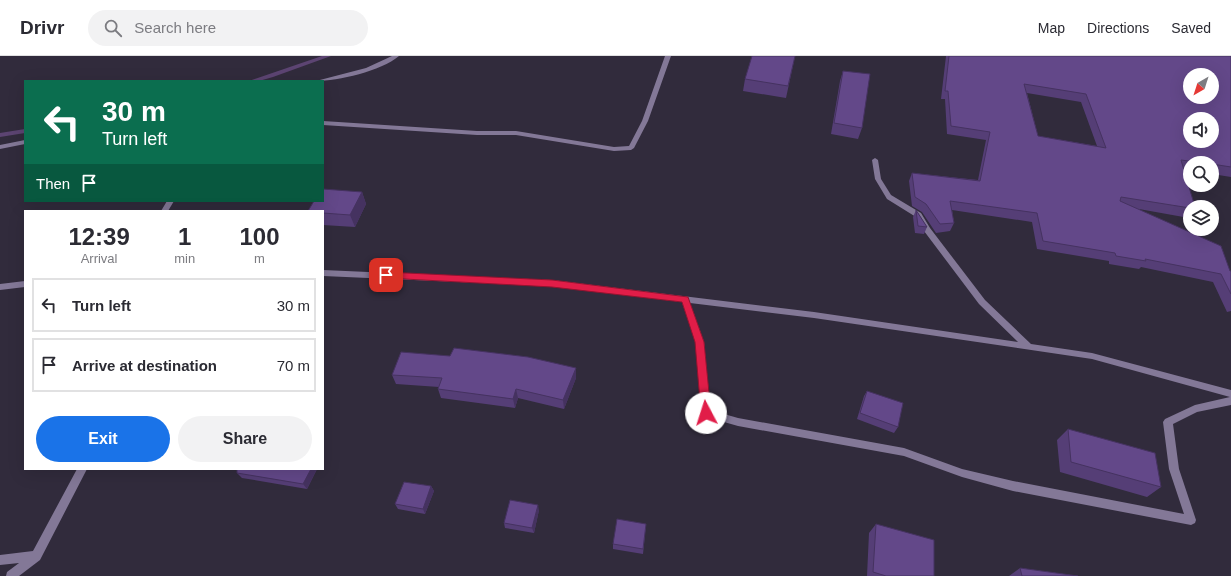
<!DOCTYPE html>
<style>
body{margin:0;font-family:Arial,sans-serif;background:#f2f2f3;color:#2b2b33;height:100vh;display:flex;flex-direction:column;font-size:15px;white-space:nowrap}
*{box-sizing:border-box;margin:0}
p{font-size:13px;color:#7c7c81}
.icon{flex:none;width:22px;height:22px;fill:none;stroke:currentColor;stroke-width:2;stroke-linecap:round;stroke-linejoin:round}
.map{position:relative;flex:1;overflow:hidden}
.side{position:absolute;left:24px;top:154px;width:300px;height:260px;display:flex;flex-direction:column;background:#fff;border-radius:0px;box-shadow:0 4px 16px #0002}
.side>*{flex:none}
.top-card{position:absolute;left:24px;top:24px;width:300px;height:122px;border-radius:0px;box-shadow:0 4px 16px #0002;background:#0b6e4f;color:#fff;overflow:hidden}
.needle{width:26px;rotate:219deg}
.buttons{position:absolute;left:1183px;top:12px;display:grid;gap:8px}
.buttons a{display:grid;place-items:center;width:36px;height:36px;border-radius:50%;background:#fff;box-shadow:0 4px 16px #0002;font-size:20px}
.pin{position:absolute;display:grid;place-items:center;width:34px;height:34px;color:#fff;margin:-17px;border-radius:8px;box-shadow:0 2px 6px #0006}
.me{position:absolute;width:44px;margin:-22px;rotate:355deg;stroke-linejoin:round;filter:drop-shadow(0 0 3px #0008)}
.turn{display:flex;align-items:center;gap:14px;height:84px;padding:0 12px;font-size:18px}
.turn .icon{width:52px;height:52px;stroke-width:2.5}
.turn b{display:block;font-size:28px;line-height:34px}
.then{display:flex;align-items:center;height:38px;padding:0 12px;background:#0003;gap:8px;font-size:15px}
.eta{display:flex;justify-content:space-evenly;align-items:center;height:68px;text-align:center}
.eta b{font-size:24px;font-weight:600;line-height:28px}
.button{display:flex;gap:8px;margin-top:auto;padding:8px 12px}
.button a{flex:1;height:46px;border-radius:24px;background:#1a73e8;color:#fff;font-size:16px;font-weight:600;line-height:46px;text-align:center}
.button a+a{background:#f2f2f3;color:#2b2b33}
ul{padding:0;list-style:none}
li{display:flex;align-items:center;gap:12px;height:54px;margin:0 8px 6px;padding:0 4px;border:2px solid #e1e1e2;border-radius:0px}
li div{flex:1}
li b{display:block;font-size:15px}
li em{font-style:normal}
header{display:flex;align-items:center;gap:24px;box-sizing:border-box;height:56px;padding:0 20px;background:#fff;border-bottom:1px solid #e1e1e2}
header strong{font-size:19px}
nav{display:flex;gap:22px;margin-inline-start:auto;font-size:14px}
.search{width:280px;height:36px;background:#f2f2f3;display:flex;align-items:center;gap:10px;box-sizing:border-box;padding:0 14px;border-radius:22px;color:#7c7c81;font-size:15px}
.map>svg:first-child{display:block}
</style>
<header>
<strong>Drivr</strong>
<div class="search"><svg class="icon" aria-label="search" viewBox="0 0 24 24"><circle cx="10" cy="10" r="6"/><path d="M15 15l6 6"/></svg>Search here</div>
<nav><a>Map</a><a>Directions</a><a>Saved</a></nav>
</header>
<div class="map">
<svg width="1231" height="520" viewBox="0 0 1231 520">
<rect width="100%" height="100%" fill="#312b3c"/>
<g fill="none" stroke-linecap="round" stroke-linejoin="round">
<path fill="#5c4472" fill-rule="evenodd" d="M322 0H331L273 21 259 25H249Z
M25 73V77L0 81V77Z"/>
<path fill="#837897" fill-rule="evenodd" d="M392 0H399C381 15 338 25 316 25L366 12Z
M665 0H671L648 65 634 92 631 94 614 95 516 79H477L323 69V65L477 75H516L614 91 629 90 642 65Z
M25 84V88L0 93V89Z
M875 102 878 104 881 123 891 139 921 157 930 172 985 244 1031 288 1092 297 1231 334V349L1197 356 1173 368 1179 413 1196 464 1195 467 1191 469 1013 435 962 421 904 400 738 370 703 360 702 357 696 286 682 246 552 230 323 220V214L552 224 814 256 1018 286 979 248 924 175 916 161 887 143 875 123 872 104ZM690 247 814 262 1092 303 1230 341 1195 349 1165 363 1163 366 1169 413 1184 458 1013 425 962 413 904 392 738 362 710 354 704 286Z
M167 145H174L168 155H161Z
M25 225V231L0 234V228Z
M77 413H87L40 504 19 520H6L7 516 19 507 0 509V499L33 495Z"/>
</g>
<path fill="#553e76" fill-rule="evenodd" d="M795 0 786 42 743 35 745 23Z
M946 0H1231V121L1212 118V107H1190V114H1184L1190 151V160L1189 162 1139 153 1230 215H1231V255L1227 256 1213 226 1141 211 1139 213 1109 208V205L1037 193 1032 166 952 154 954 167 950 175 936 177 922 156 912 150 909 125 912 117 978 124 986 84 947 78 945 43H941ZM1027 37 1081 46 1097 90 1038 80Z
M843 15 862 72 858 83 831 78 840 25Z
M362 136 366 148 355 171 323 169V155Z
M916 154 927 171 924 178 915 177 913 161Z
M576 312V322L564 353 518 342 515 352 441 342 438 333 439 331 396 328 392 319Z
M867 335 898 371 894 377 857 363 864 340Z
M1068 373 1161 431 1147 441 1060 416 1057 384Z
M237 413H317L307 433 242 422 237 417Z
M431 430 434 435 425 458 398 453 395 448Z
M539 454 534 477 505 472 504 467Z
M646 468 643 498 613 493V488Z
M876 468 934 520H867L869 477Z
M1020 512 1078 520H1009Z"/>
<path fill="#453260" d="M362 136 366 148 355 171 350 159Z
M576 312V322L564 353 563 344Z
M516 333 518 342 515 352 513 343Z
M311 413H317L307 433 303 428Z
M431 430 434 435 425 458 423 453Z
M538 449 539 454 534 477 532 472Z"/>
<path fill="#634889" stroke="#453260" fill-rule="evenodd" d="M752 0H795L788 30 745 23Z
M949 0H1231V111L1212 108V107H1203L1181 104 1195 151H1190V152L1121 141 1120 145 1221 190 1230 215H1231V238L1221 218 1145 203 1146 205 1116 200 1115 197 1043 185 1037 157 950 145 954 167 940 168 926 148 915 141 912 117 980 125 990 76 951 70 948 35H945ZM1190 19H1212V41H1190ZM1024 28 1086 38 1106 92 1038 80ZM1190 63H1212V85H1190Z
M843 15 870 18 862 72 834 67Z
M323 133 362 136 350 159 323 157V155H308L314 145H323Z
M916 154 927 171 918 170Z
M454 292 528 301 576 312 563 344 516 333 513 343 438 333 442 322 392 319 401 296 450 300Z
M867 335 903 347 898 371 860 357Z
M1068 373 1155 397 1161 431 1071 406Z
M237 413H311L303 428 237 417Z
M404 426 431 430 423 453 395 448Z
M510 444 538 449 532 472 504 467Z
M617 463 646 468 643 493 613 488Z
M876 468 934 484V520H886L873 516Z
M1020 512 1078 520H1022Z"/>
<path fill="#e11d48" stroke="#92132f" d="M386 216 552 224 688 241 704 286 711 357 706 361 701 357 695 286 682 246 552 231 386 222 381 219Z"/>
</svg>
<div class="buttons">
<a><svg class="needle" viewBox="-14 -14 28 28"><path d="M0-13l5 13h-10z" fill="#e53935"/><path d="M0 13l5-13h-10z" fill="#7c7c81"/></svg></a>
<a><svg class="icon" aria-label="sound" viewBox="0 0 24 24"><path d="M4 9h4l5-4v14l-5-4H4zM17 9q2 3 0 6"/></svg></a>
<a><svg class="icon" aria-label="search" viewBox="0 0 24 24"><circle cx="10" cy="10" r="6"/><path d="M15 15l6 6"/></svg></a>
<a><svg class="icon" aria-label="layers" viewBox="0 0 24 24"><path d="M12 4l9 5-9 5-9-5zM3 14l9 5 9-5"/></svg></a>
</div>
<div class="pin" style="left:386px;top:219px;background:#d93025"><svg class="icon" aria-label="arrive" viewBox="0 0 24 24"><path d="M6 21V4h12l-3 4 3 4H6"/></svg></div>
<svg class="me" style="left:706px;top:357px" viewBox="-20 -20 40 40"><circle r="19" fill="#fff"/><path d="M0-13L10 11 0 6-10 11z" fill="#e11d48"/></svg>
<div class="top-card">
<div class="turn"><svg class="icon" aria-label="left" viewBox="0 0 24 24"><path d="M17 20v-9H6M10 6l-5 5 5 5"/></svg><div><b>30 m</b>Turn left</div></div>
<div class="then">Then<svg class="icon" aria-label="arrive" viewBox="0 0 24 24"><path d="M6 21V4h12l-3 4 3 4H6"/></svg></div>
</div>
<section class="side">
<div class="eta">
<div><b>12:39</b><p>Arrival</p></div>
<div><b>1</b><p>min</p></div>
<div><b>100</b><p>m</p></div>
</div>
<ul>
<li><svg class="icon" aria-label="left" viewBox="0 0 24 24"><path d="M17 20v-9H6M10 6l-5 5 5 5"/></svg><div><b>Turn left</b></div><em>30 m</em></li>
<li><svg class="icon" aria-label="arrive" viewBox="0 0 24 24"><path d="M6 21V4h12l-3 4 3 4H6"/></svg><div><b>Arrive at destination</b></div><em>70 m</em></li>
</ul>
<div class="button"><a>Exit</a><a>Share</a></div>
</section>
</div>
